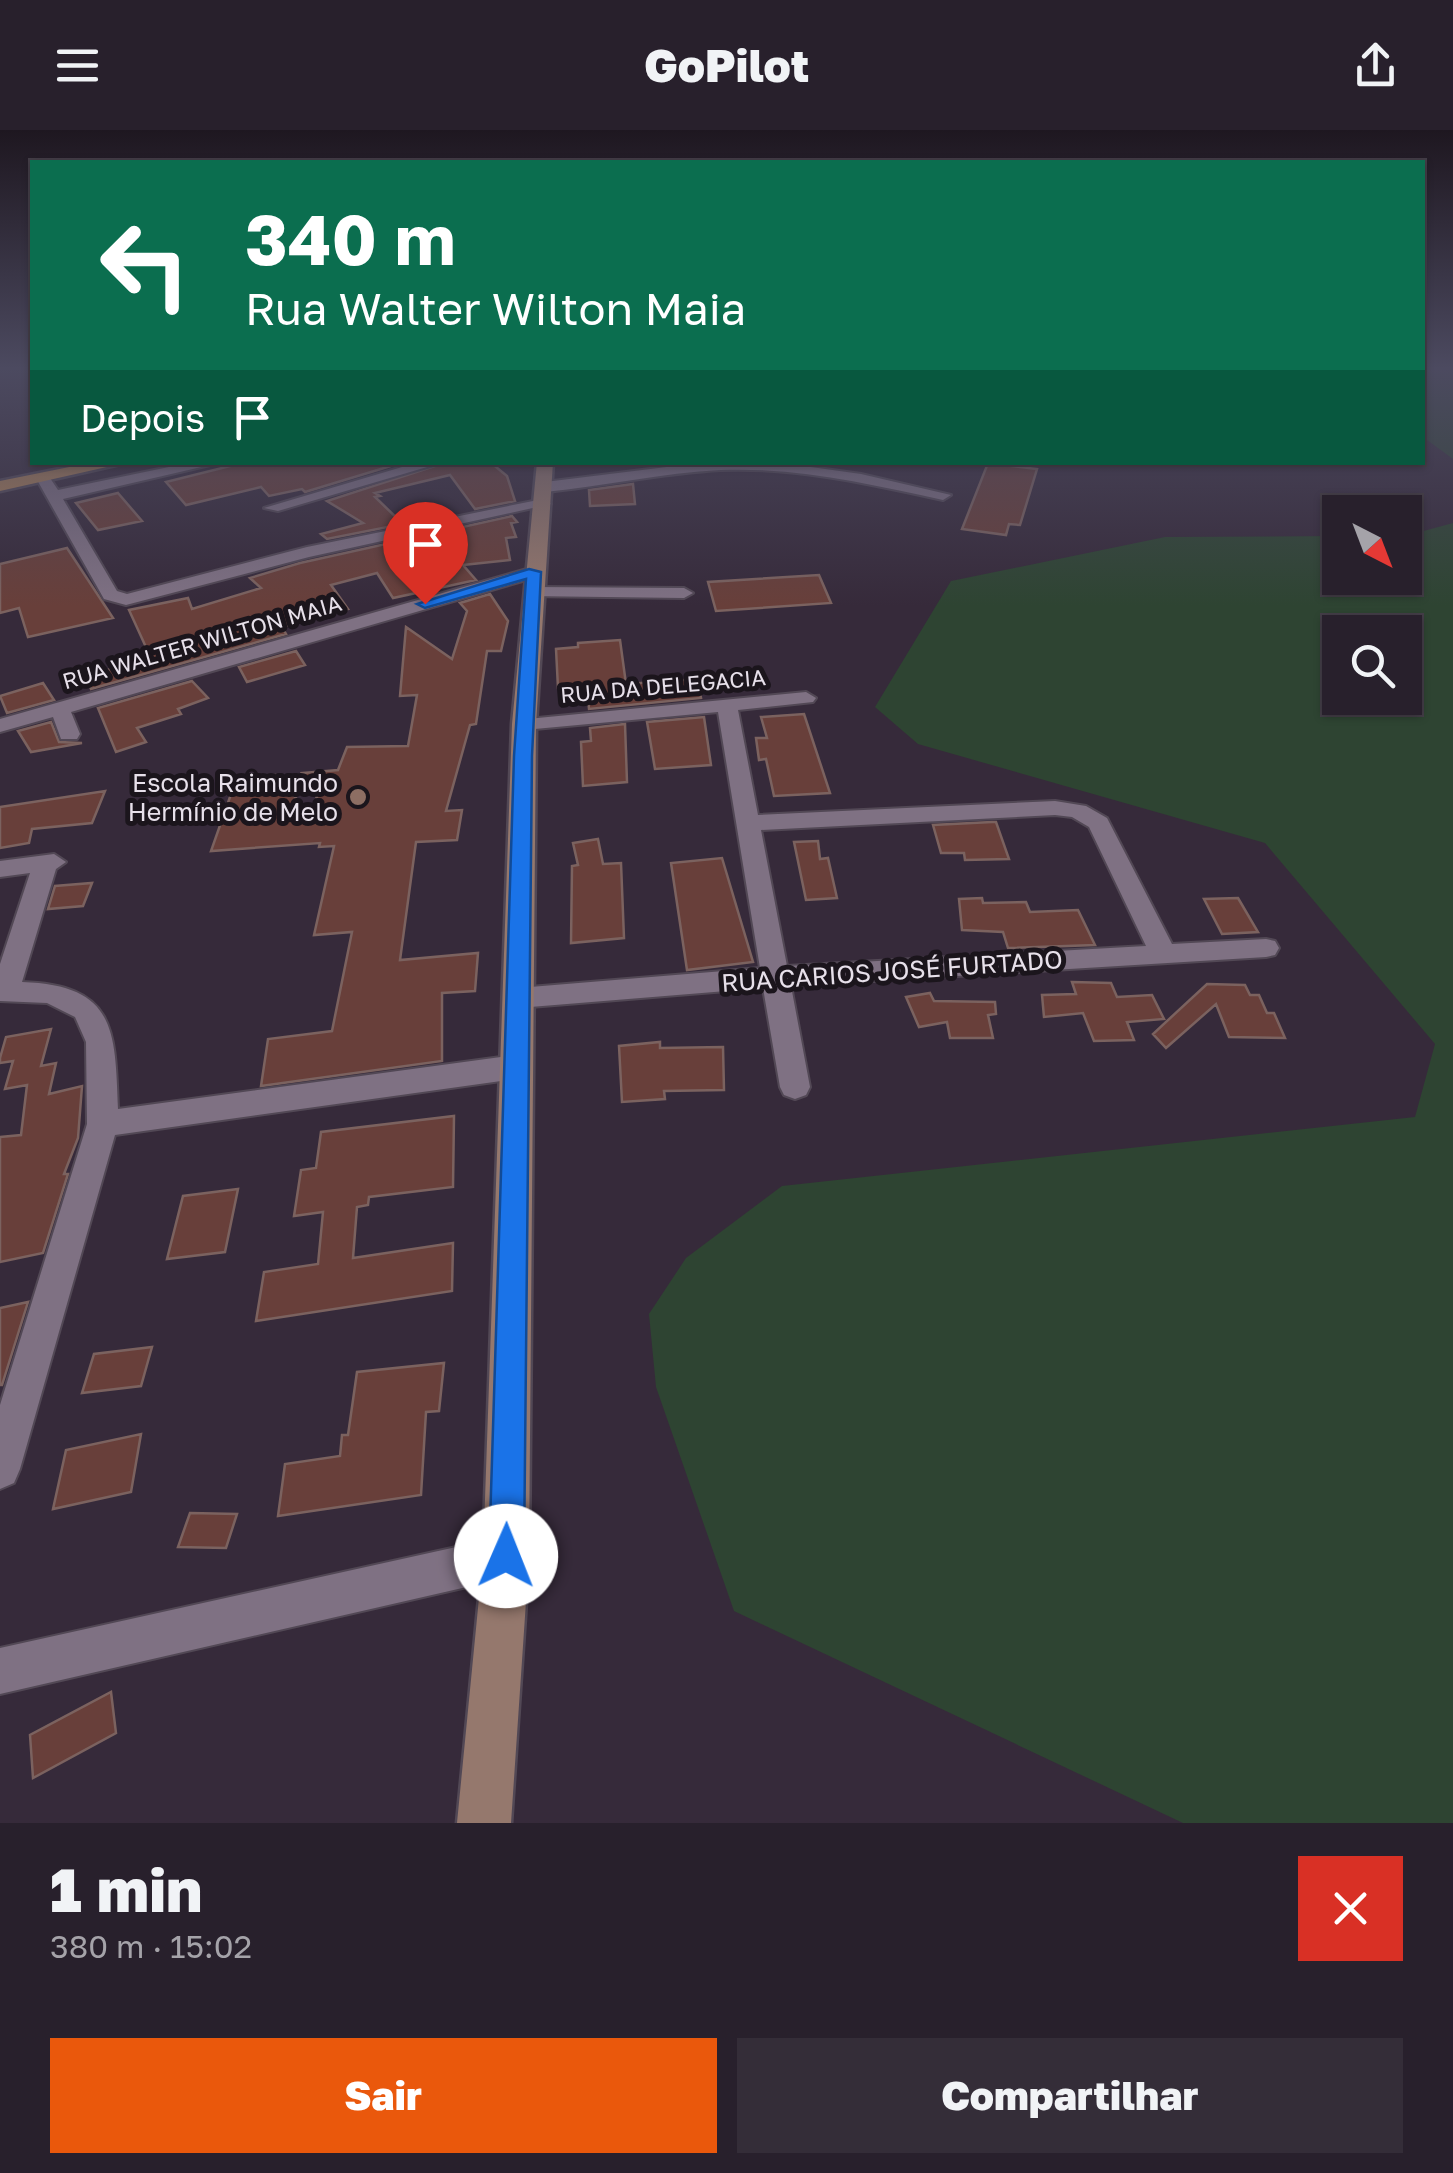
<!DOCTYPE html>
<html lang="pt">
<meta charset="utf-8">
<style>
body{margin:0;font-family:"Golos Text",sans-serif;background:#342d38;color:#f1f3f6;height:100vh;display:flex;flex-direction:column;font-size:38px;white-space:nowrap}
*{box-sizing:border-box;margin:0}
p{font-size:32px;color:#a5a3a9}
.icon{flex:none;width:55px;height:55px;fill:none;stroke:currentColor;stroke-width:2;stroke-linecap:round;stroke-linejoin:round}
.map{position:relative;height:1693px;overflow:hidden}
.panel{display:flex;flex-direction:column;background:#28202c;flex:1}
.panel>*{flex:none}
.guide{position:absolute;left:30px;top:30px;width:1395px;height:305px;border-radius:0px;box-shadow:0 2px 8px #0004,0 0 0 2px #443e48;background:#0b6e4f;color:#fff;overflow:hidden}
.needle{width:65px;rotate:138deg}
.buttons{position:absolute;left:1322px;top:365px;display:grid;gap:20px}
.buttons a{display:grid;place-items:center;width:100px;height:100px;border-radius:0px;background:#28202c;box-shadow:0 2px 8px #0004,0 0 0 2px #443e48;font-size:50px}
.pin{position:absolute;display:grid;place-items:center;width:85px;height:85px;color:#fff;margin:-102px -42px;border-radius:50% 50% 50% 0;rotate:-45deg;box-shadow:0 0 10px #0007}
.pin .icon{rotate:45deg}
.me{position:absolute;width:110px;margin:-55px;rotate:1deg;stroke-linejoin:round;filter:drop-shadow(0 0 8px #0008)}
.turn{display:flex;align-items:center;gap:35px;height:210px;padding:0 50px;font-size:45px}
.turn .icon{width:130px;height:130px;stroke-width:2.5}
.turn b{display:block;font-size:70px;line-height:85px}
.then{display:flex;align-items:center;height:95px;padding:0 50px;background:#0003;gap:20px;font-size:38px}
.round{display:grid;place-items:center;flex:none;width:105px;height:105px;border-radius:0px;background:#342d38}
.overview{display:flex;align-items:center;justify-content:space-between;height:170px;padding:0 50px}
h1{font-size:60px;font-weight:800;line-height:75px}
.cta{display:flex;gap:20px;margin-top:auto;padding:20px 50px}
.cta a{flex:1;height:115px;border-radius:0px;background:#ea580c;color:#fff;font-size:40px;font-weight:800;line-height:115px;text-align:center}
.cta a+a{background:#342d38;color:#f1f3f6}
header{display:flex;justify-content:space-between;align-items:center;height:130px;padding:0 50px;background:#28202c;font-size:45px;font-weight:800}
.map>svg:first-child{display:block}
</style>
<header><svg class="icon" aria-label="menu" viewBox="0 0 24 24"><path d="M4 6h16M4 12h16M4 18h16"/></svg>GoPilot<svg class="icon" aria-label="share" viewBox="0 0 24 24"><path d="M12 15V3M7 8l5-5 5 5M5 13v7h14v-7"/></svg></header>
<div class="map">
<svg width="1453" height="1693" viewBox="0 0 1453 1693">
<rect width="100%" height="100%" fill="#362a3a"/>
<path fill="#2e4432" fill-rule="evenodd" d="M1422 239H1453V329L1423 307Z
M1453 393V1693H1183L734 1481 656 1257 649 1184 686 1128 782 1056 1415 987 1435 914 1265 713 918 614 875 577 951 451 1165 407 1340 406V448H1405V406ZM1340 502H1405V568H1340Z"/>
<path fill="#683f3a" stroke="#7b625f" stroke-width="2.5" d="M246 332H404L305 362 302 359 269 366 261 357 186 375 166 352Z
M447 332H490L507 346 515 371 475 379 450 345 375 363 380 366 375 367 403 394 327 409 321 404 363 393 327 371Z
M988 333 1037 339 1020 395 1009 394 1006 405 962 399Z
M633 354 635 374 590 376 589 360Z
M118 363 142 391 98 400 76 373Z
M512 386 517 392 511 393 516 407 506 408 510 430 463 435 476 450 393 468 377 443 331 455 348 479 282 497 286 504 91 559 86 547 150 526 129 480 188 468 192 479 261 458 250 448 300 433Z
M67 418 113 488 28 507 19 478 0 483V434Z
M819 445 831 473 716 481 708 452Z
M490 464 508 491 501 521H487L476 594 470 595 446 681 462 680 457 710 416 712 400 830 478 823 475 861 442 863V931L261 956 268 909 332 901 352 802 314 805 334 716 319 717 320 713 211 721 237 647 276 645 308 682 320 673 302 643 338 640 347 617 408 616 417 565 400 566 406 497 452 529 467 481 460 473Z
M620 510 626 554 698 549 701 568 589 579 587 556 558 558 556 519 578 517V513Z
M296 521 305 535 247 552 239 537Z
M192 551 208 568 178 579 181 584 137 598 146 612 116 622 98 578Z
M43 553 54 570 7 583 0 566Z
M804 584 830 663 774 666 766 629 759 630 756 608H767L761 587Z
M704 587 711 635 655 639 647 592Z
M51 592 59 612 82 613 31 622 18 601Z
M625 594 627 652 583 656 581 612 591 611 590 598Z
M105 661 92 693 32 699 29 713 0 718V677Z
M992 692H996L1009 729 965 730 964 723H941L933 695Z
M598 709 603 734 621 733 624 808 571 813 572 736 578 735 573 713Z
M818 711 820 729 828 728 837 768 806 770 794 712Z
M722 728 753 832 687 840 671 733Z
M92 753 83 776 48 779 55 756Z
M982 768 983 773 1026 772 1030 782 1078 780 1095 815 1008 818 1003 802 962 800 959 769Z
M1238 768 1258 802 1222 804 1204 769Z
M1072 852 1111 853 1117 867 1152 865 1164 889 1127 892 1134 910 1094 911 1083 883 1044 887 1042 865 1076 864Z
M1207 854 1245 855 1250 865H1259L1267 883H1274L1285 908 1229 907 1216 874 1166 918 1153 904Z
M930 863 934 871 995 872 996 884 988 885 993 908H950L947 892 919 897 906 867Z
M51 899 41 936 56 933 49 964 82 956 78 1008 64 1044H68L43 1123 0 1132V1007L21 1005 27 955 5 959 13 931 0 933V928L6 907Z
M660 912V918L723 917 724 960 664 961 665 969 622 972 619 916Z
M454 986 453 1057 369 1067 368 1075 357 1077 353 1128 453 1113 452 1161 256 1191 264 1142 318 1134 323 1082 294 1086 301 1040 316 1038 321 1002Z
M238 1059 225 1122 167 1129 183 1066Z
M28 1172 2 1255H0V1178Z
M152 1217 141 1256 82 1263 94 1224Z
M444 1233 439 1281 426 1282 421 1365 278 1386 285 1334 340 1326 342 1305H348L357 1242Z
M141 1304 131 1362 53 1379 66 1320Z
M190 1383 237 1384 226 1418 178 1417Z
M111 1562 116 1603 33 1648 30 1605Z"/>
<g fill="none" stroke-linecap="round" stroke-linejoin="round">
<defs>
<path id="street" d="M193 332H223L63 369 117 461 127 464 307 417 543 369 551 374 309 427 126 475 104 469 36 348 48 345 58 360Z
M419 332H444L278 381 264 378Z
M775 332 861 344 951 365 943 370C870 354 796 337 721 340 662 343 604 356 545 362L537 357 545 352 699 333Z
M534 437 543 442 540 446 71 582 80 604 77 609H61L53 587 0 602V589Z
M533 457 684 458 693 463 684 468 527 466V458Z
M806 562 816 568 813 572 738 580 758 685 1055 671 1086 676 1107 688 1172 814 1266 809 1275 811 1279 818 1275 825 1266 827 791 856 810 957 806 965 795 969 784 965 780 957 763 858 518 878 508 875 504 868 508 861 518 858 760 838 718 582 524 600 513 594 517 590ZM1055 685 1072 687 1089 697 1146 816 787 836 761 700Z
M54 724 66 732 56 739 22 852C116 855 115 900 118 979L516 925 527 929 531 937 527 945 516 949 115 1005 20 1339 14 1353 0 1359V1275L87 994 86 912 75 887 47 873 0 871V834L30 743 0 747V731Z
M506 1406 521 1412 527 1427 521 1442 506 1448 0 1564V1518Z"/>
<path id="secondary" d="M537 332H553L536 594 529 1427 511 1693H457L483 1427 512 594Z"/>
<path id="primary" d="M94 332H129L0 361V351Z"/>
</defs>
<use href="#street" stroke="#524855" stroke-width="4"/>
<use href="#secondary" stroke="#524855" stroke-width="5"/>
<use href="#primary" stroke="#524855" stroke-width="5"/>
<use href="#street" fill="#7f7183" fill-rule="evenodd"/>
<use href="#secondary" fill="#95786d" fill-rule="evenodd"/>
<use href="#primary" fill="#ab8057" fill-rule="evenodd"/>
</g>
<linearGradient id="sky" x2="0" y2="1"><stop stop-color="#1e1720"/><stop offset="0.5" stop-color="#4c4a60"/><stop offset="1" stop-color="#4c4a60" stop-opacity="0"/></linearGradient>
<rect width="1453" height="476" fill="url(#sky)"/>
<path fill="#1a73e8" stroke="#114b97" stroke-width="2.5" d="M529 439 541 442 532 626 524 1426 519 1439 506 1444 494 1439 489 1426 514 626 526 449 425 478 417 474Z"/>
<circle fill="#8d6e63" stroke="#1b151c" stroke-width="4" cx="358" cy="667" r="10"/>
<g text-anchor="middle" stroke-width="10" stroke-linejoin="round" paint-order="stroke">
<g font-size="22" fill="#e7e0ea" stroke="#1b151c">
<text transform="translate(202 512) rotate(-16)" y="8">RUA WALTER WILTON MAIA</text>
<text transform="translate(663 556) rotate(-5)" y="8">RUA DA DELEGACIA</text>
</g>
<g font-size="25" fill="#e7e0ea" stroke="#1b151c" text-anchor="end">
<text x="338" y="662">Escola Raimundo<tspan x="338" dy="29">Hermínio de Melo</tspan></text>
</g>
<g font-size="25" fill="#e7e0ea" stroke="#1b151c">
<text transform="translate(892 841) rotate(-4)" y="9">RUA CARIOS JOSÉ FURTADO</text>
</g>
</g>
</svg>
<div class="buttons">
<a><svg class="needle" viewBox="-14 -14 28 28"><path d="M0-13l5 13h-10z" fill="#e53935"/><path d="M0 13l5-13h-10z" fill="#a5a3a9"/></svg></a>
<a><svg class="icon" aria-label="search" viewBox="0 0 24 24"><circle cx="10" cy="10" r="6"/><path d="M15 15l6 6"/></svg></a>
</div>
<div class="pin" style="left:425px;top:474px;background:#d93025"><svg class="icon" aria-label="arrive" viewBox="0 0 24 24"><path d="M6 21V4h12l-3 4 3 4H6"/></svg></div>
<svg class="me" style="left:506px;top:1426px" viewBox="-20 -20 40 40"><circle r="19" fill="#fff"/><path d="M0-13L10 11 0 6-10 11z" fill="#1a73e8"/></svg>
<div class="guide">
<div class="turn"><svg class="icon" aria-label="left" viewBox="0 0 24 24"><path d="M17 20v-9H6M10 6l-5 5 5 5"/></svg><div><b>340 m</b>Rua Walter Wilton Maia</div></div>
<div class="then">Depois<svg class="icon" aria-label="arrive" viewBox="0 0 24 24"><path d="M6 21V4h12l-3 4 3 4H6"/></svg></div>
</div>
</div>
<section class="panel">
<div class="overview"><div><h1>1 min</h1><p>380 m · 15:02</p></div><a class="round" style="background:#d93025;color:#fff"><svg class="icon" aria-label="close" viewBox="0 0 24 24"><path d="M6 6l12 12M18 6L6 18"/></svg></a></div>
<div class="cta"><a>Sair</a><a>Compartilhar</a></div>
</section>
